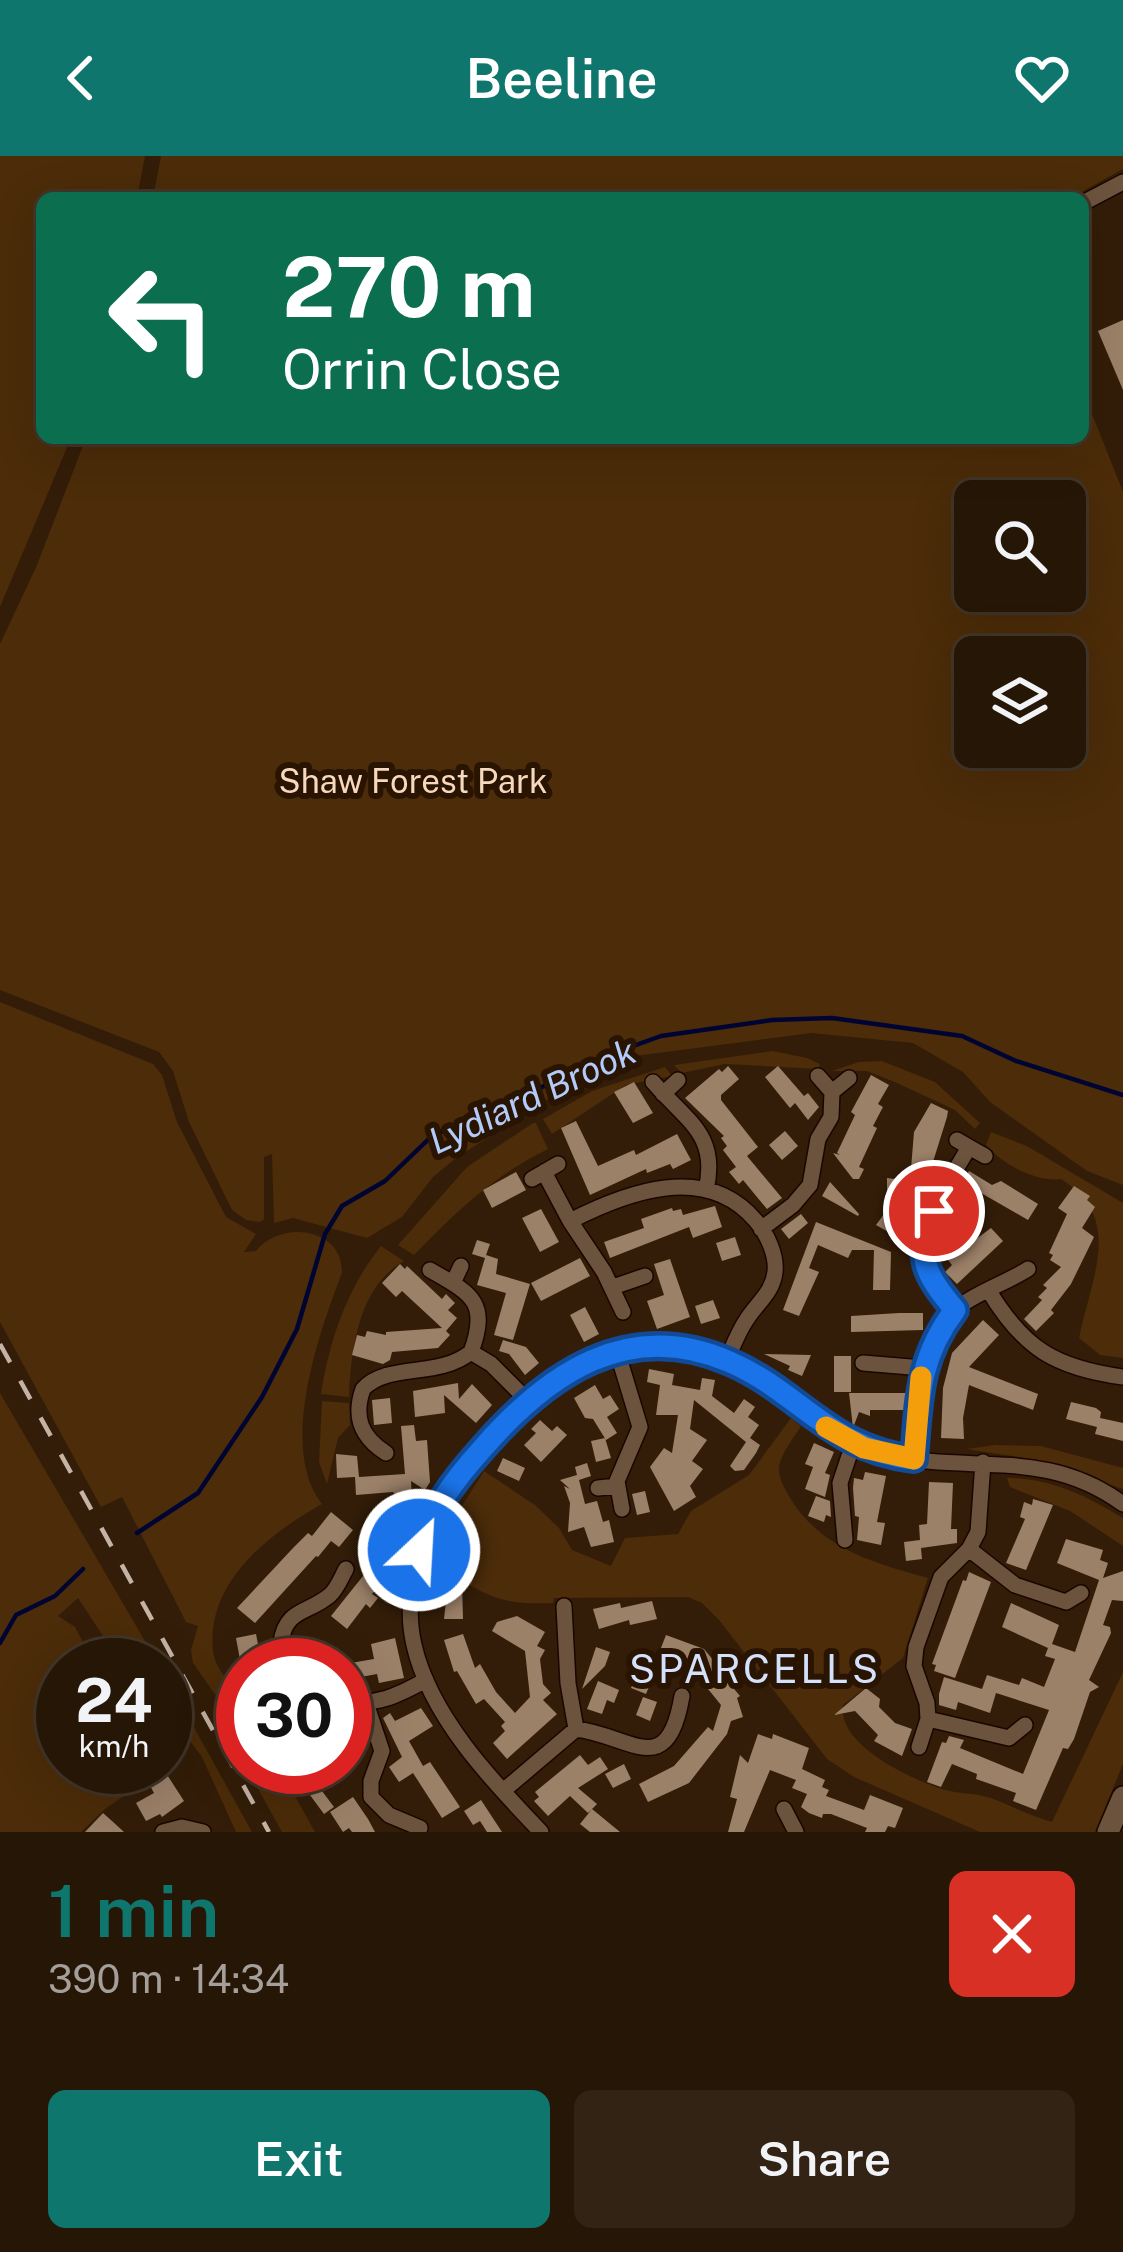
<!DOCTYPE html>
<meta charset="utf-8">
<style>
body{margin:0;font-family:"Public Sans",sans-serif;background:#322314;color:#f1f3f6;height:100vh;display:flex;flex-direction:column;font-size:45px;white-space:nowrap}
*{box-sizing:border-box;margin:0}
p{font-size:39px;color:#a49f9b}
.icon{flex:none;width:66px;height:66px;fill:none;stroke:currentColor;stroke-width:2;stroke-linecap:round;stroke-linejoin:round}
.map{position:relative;height:1676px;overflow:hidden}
.side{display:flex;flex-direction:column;background:#261606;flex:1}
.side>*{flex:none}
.banner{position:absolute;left:36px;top:36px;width:1053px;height:252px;border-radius:18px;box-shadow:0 12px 48px #0002,0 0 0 3px #423528;background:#0b6e4f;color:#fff;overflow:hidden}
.fabs{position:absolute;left:954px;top:324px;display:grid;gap:24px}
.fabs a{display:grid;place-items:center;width:132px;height:132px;border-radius:18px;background:#261606;box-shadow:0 12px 48px #0002,0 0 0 3px #423528;font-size:60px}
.speed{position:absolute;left:36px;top:1482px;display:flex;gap:24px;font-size:60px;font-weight:700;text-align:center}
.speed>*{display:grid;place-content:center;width:156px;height:156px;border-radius:50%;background:#261606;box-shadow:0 12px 48px #0002,0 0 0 3px #423528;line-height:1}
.speed small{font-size:30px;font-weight:400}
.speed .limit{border:18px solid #d22;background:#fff;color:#111}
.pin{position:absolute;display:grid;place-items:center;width:102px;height:102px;color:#fff;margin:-51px;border:6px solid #fff;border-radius:50%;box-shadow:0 3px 12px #0007}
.me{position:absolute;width:132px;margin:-66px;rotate:25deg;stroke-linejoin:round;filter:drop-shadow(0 0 9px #0008)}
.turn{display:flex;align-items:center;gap:42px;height:252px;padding:0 48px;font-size:54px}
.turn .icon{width:156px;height:156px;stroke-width:2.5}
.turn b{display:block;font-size:84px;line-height:102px}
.round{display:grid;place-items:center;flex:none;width:126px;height:126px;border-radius:18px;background:#322314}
.headline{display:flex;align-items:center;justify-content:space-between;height:204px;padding:0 48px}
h1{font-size:72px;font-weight:600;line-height:90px;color:#0f766e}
.primary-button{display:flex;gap:24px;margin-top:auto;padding:24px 48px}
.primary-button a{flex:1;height:138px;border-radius:18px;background:#0f766e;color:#fff;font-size:48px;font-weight:600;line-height:138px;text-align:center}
.primary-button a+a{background:#322314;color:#f1f3f6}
header{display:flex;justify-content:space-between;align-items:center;height:156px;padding:0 48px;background:#0f766e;color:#fff;font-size:54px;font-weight:600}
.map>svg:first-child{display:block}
</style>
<header><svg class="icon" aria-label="back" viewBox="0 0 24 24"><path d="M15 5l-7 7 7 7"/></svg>Beeline<svg class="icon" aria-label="heart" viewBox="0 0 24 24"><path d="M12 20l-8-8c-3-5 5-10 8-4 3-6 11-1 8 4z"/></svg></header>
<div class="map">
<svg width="1123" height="1676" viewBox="0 0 1123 1676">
<rect width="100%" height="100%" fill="#331d08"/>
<path fill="#4c2c09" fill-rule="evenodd" d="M0 0H145L137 42H42V282H71L0 451Z
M161 0H1123V13L1071 42H153Z
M1083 235 1123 336V1029L1087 1015 990 946 963 916 913 887 811 877 635 900 579 923 456 1002 433 1021 402 1061 367 1082 293 1062 274 1067 272 998 264 1001V1063L260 1066 246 1064 232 1054 189 966 173 915 159 896 0 834V488L37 409 86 282H1083ZM1065 345V435H975V345ZM975 501H1065V591H975Z
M0 846 153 908 162 919 177 966 226 1061 256 1078 244 1096 256 1095C280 1064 343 1071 342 1117 319 1176 278 1293 322 1348 267 1379 206 1427 213 1495 215 1514 232 1527 240 1543 248 1560 243 1589 243 1608L221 1568 219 1544 193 1507 191 1494 198 1470 186 1466 122 1341 101 1351 0 1166Z
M773 895 807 902 820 908 818 913 725 908 682 917 674 909Z
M882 905 935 926 980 967 975 973 955 954 897 927 867 915H832L859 906Z
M665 911 672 920 626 929 552 978 543 963 592 935Z
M533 967H536L548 993C493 1020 456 1056 414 1099L398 1089 467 1011Z
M991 976 1027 990 1123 1047V1202L1100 1199 1079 1182C1093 1116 1123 1062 1061 1023 1036 1027 1001 1007 986 989Z
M381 1090 404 1105C358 1131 351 1194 349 1241L321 1238C329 1186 347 1132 381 1090Z
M0 1237 159 1509H122L78 1442 58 1460 75 1471 95 1509H63V1611H138L142 1618 131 1625V1635L105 1653 81 1676H0Z
M322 1245 349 1247 350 1269 338 1282 327 1328 319 1306Z
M791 1262 801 1270C794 1282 781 1297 779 1311 778 1323 786 1335 792 1345 824 1394 875 1407 928 1422L903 1502 843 1549C837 1590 913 1624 945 1634 960 1638 977 1637 991 1642 1012 1650 1030 1660 1052 1666L1123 1516V1608L1095 1676H980L854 1621 827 1603 719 1464 702 1447 688 1441 554 1442 553 1447C489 1450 486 1434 432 1411L444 1378 484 1315 535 1349 559 1372 572 1394 611 1410 625 1382 678 1378 691 1355 749 1319Z
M996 1289 1041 1290 1123 1312V1333L1024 1302 966 1293Z
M1007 1322C1051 1322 1087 1340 1123 1362V1390L1070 1355 1010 1331Z
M165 1519 252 1676H236L202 1601 165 1552Z
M246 1611H279L315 1676H282Z"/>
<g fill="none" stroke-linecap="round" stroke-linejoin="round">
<path stroke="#000432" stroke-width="4.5" d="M137 1377 198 1337 262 1241 297 1173 325 1078 342 1050 385 1025 434 978 491 959 586 907 661 880 772 864 832 862 962 880 1016 905 1123 939
M0 1487 16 1459 55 1440 83 1413"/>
</g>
<path fill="#9c8169" d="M1123 164V234L1098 175Z
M728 910 739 923 721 939V944L758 991 747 1000 782 1042 767 1053 743 1024 739 1028 729 1016 736 1011 723 994 727 990 721 982 724 980 685 942 719 913 722 916Z
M778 910 804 940 808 937 819 951 808 964 795 947 790 952 765 921Z
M871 919 889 929 878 948 883 951 873 970 877 972 859 1011 864 1013 859 1023H853L833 997 840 999 837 997 855 959 851 956Z
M634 926 653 957 633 967 614 936Z
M931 947 948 955 947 961 932 1009 933 1026 923 1025 921 1049 911 1048 909 1071H901V1083L876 1069 887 1054V1022L910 1025 914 976Z
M576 965 598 1010 634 994 636 999 677 978 691 1004 673 1013 670 1008 647 1017 646 1013 590 1039 561 972Z
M785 975 798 990 782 1004 769 989Z
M969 1015 992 1029 1001 1025 1038 1048 1028 1064 962 1026Z
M516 1016 526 1034 492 1052 483 1034Z
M830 1026 859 1058 858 1060 822 1040Z
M1074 1030 1090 1040 1087 1044 1095 1051 1082 1072 1094 1081 1071 1128 1051 1154 1054 1157 1036 1175 1024 1163 1042 1144 1038 1141 1047 1132 1043 1129 1061 1111 1050 1104 1053 1099 1049 1097 1067 1058 1058 1052Z
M715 1050 722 1071 693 1082 689 1071 610 1102 604 1086 644 1072 641 1063 672 1052 673 1055 681 1053 683 1059Z
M541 1053 559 1086 540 1096 522 1062Z
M801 1058 808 1067 789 1083 781 1073Z
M816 1066 891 1096 890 1134H873L874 1094H852L848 1102 818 1089 809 1112 819 1116 799 1160 783 1154Z
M991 1072 1003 1085 957 1128 945 1116 952 1109 948 1104Z
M735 1081 741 1099 722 1105 716 1087Z
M477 1084 490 1088 486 1099 498 1103 496 1118 530 1128 513 1184 494 1179 506 1137 477 1129 485 1102 472 1098Z
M580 1102 590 1120 541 1145 531 1127Z
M670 1103 690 1161 657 1173 647 1145 664 1139 654 1108Z
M400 1108 405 1113 407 1110 442 1143 446 1138 455 1147 448 1154 457 1162 446 1175 450 1179 438 1192 392 1196 390 1204 383 1208 352 1199 357 1179 365 1181 367 1175 386 1179V1176L442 1172 402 1135 396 1141 382 1127Z
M713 1144 720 1162 701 1168 695 1150Z
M585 1151 599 1178 584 1186 570 1159Z
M899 1157H923V1174L851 1176V1160Z
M983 1164 999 1179 969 1211 1038 1238 1033 1254 969 1229 963 1262 964 1283 941 1282 943 1232 952 1197Z
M503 1184 526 1191 539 1207 525 1219 509 1198 499 1195Z
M764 1198 811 1199 802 1220 788 1214 790 1210Z
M834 1200H851V1236H834Z
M649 1213 674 1218 672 1229 700 1234 702 1222 715 1224 712 1240 734 1257 744 1243 755 1251 748 1261 759 1269 750 1282 760 1289 756 1297 744 1314 735 1315 730 1310 746 1286 694 1244 690 1273 707 1284 692 1305 703 1313 690 1330 696 1341 674 1355 650 1311 664 1292 672 1297 678 1259H656L660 1229 647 1226Z
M458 1227 459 1243 472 1228 492 1249 476 1267 444 1239 445 1257 415 1261 413 1235Z
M595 1229 603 1243 610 1239 619 1253 607 1261 617 1277 606 1284 593 1263 585 1262 574 1242Z
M849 1237H906L905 1254H870V1260L859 1256 853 1272Z
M390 1242 392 1267 374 1269 372 1244Z
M1071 1246 1096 1252 1101 1256 1100 1262 1123 1267V1285L1095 1278 1097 1271 1066 1263Z
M540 1264 552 1275 557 1270 567 1279 541 1306 524 1289 536 1277 531 1273Z
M414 1269 416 1285 427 1284 430 1326 425 1334 411 1325 412 1343 400 1344 393 1336 356 1339 355 1321 337 1322 336 1298 357 1300 359 1321 405 1318 401 1270Z
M605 1282 611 1302 596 1306 591 1285Z
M814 1287 834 1296 825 1317 830 1319 825 1341 805 1333 813 1311 805 1308Z
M503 1302 525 1312 519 1325 497 1315Z
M587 1307 591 1320 579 1324 585 1348 597 1345 603 1366 609 1364 614 1386 591 1391 584 1371 568 1376 570 1347 564 1330 570 1333 560 1324 577 1319 575 1311Z
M865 1316 886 1320 877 1366 885 1367 881 1389 857 1384 859 1361 855 1360 853 1332 854 1322 863 1324Z
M929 1326 953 1327 951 1373H957V1387L921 1392 922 1403 906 1405 904 1386 920 1384 919 1369 927 1368Z
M645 1335 650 1356 637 1359 632 1338Z
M816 1340 830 1345 831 1361 826 1359 824 1366 808 1360Z
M1033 1343 1053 1349 1026 1414 1006 1407 1025 1363 1020 1361 1024 1346 1032 1349Z
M331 1356 353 1374 339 1391 331 1385 318 1401 316 1400 255 1467 237 1452 294 1391 308 1377 312 1380Z
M368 1382 398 1406 372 1438 378 1442 370 1452 366 1448 347 1473 331 1460 371 1410 365 1405 370 1399 361 1392Z
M1066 1383 1103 1394 1100 1404 1108 1407 1103 1422 1123 1415V1445L1112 1444 1103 1469 1110 1471 1111 1477 1089 1524 1099 1531 1090 1536 1074 1583 1068 1593 1063 1592 1036 1654 1013 1645 1016 1637 976 1623 977 1618 952 1608 941 1631 927 1626 942 1586 946 1587 949 1580 964 1584 960 1592 1023 1618 1049 1554 996 1537 990 1557 958 1546 956 1554 939 1549V1538L944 1521 982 1533 987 1519 1019 1529 1022 1522 1044 1531 1055 1503 1045 1500 1048 1492 1002 1471 1011 1447 1059 1469 1052 1488 1075 1496 1099 1424 1057 1407Z
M969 1416 991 1426 955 1522 934 1515 936 1509 932 1508 963 1424 966 1425Z
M448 1428H462L463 1463H444Z
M652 1445 657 1463 630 1469 629 1464 599 1473 593 1453 620 1447 621 1452Z
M517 1460 545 1476 537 1490 545 1494 540 1503 543 1528 551 1537 543 1544 557 1558 507 1603 493 1587 505 1575 501 1570 505 1566 484 1543 476 1548 457 1515 454 1516 444 1484 463 1478 475 1512 480 1508 496 1536 515 1557 530 1541 525 1495 492 1475 497 1466Z
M256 1478 262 1509H241L236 1482Z
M666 1479 704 1493 719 1511 712 1517 659 1497Z
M395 1482 404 1522 379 1527 377 1518 345 1524V1508L374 1503 371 1488Z
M596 1491 610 1496 605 1510 582 1533Z
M642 1505 657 1511 646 1538 631 1532Z
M719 1515 740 1540 737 1542 743 1561 731 1565 727 1578 689 1627 648 1646 639 1628 674 1610 708 1571 713 1575 721 1549 704 1528Z
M598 1525 619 1534 614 1547 607 1544 602 1558 587 1553Z
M866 1532 880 1543 879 1551 895 1567 912 1573 902 1600 874 1585 878 1579 855 1555 834 1559Z
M643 1541 657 1546 650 1565 636 1559Z
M421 1552 433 1570 409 1585 423 1610 430 1606 460 1651 442 1662 413 1617 399 1626 389 1611 402 1601 383 1562 390 1557 395 1565Z
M358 1572 368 1590 345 1604V1580Z
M758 1578 772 1583 773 1578 809 1592 802 1613 825 1624 822 1631 829 1634 826 1640 864 1654 870 1639 903 1652 895 1672 888 1670 885 1676H865L867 1672 831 1658H823L822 1662 809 1657 801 1651 807 1638 792 1632 796 1624 770 1614 744 1676H728L737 1643 730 1641 740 1599 748 1607Z
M580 1599 588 1609 600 1601 608 1613 578 1632 597 1648 588 1657 570 1640 548 1660 534 1645 539 1641 535 1636Z
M624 1608 631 1623 613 1632 605 1618Z
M140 1611H162L184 1645 162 1661 160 1658 146 1665 136 1647 154 1637Z
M296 1611H338L316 1627 334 1651 324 1658 304 1631 297 1636 285 1618Z
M353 1641 368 1663 375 1676H352L349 1672 343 1676 330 1656Z
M481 1644 502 1676H487L480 1665 473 1669 464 1655Z
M592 1653 603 1662 620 1676H590L580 1668Z
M103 1657 112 1665 124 1676H85Z"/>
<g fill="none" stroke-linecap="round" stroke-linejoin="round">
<defs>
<path id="minor" d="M1083 47 1123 26
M653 926C686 965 719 978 706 1034
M832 936 849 922
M663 938 678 924
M969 991 985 1000
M544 1016 570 1065C627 1036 706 1006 756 1065 767 1078 777 1099 775 1116 773 1136 757 1147 747 1163 738 1176 733 1190 727 1204
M532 1023 558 1008
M570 1065 604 1116 623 1156
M761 1073 793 1049 810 1029 818 983 831 961 832 936 818 920
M430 1114C470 1137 490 1145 471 1196
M453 1127 461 1110
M613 1131 645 1120
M989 1135C1024 1193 1056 1212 1123 1221
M955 1154C899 1088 932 1056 969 991L957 984
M617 1195 640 1271 617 1325 622 1353
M863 1207 923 1212
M386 1297C361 1281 353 1261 363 1233 388 1206 438 1223 471 1196L491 1208 528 1245
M914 1303C918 1253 915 1183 960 1150 980 1135 1006 1127 1028 1113
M983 1306 978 1376 969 1393 941 1421 916 1491 914 1510 927 1547 928 1563 1009 1582 1025 1569
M598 1332 617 1330
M845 1384 840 1327 853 1288
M969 1393 1015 1429 1066 1446 1081 1437
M564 1450 568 1527 576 1573
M295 1509 281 1486C286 1452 308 1458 330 1439 337 1433 341 1422 346 1413
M345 1543C375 1552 400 1538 426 1524
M366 1547 382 1595 371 1625V1641L389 1659 420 1672
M919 1591 928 1563
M503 1635 576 1573C632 1580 667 1626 682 1540
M784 1653 796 1676
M163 1676 182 1671 203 1676
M541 1676C492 1625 430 1560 414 1489 385 1364 533 1190 659 1191 757 1191 799 1276 885 1298 968 1319 1044 1290 1123 1348"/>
<path id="secondary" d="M1108 1676 1123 1641"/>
</defs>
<use href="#minor" stroke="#1a0600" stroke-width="18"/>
<use href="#secondary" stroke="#1a0600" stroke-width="24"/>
<use href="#minor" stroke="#6c533d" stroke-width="15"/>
<use href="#secondary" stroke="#6c533d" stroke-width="21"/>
<path stroke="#c5b4a6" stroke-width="4.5" stroke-dasharray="21 21" stroke-linecap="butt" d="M0 1188 269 1676"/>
</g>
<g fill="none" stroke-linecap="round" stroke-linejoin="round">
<defs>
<path id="route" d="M419 1394C432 1354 454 1324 482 1293 547 1218 628 1161 730 1206 801 1237 829 1293 914 1303 919 1245 918 1202 955 1154 925 1118 915 1101 934 1055"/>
</defs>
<use href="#route" stroke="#114b97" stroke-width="30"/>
<use href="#route" stroke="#1a73e8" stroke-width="21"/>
<path stroke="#f59e0b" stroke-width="21" d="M826 1271 864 1292 914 1303 921 1221"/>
</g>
<g text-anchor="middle" stroke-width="12" stroke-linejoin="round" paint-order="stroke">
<g font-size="33" fill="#f7d8be" stroke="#291401">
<text x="413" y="637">Shaw Forest Park</text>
</g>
<g font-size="36" font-style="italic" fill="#b2cbfb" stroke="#291401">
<text transform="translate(532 940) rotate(-25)" y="13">Lydiard Brook</text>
</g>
<g font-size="39" letter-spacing="3" fill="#d3e1fc" stroke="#291401">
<text x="755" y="1527">SPARCELLS</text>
</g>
</g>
</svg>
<div class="fabs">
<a><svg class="icon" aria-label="search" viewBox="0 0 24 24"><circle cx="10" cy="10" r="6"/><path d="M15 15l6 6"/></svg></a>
<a><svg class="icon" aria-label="layers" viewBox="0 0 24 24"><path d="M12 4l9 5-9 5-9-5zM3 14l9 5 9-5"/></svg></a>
</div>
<div class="speed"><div>24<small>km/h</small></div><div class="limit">30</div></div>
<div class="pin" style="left:934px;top:1055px;background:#d93025"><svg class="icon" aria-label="arrive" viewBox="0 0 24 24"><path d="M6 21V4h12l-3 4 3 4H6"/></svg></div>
<svg class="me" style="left:419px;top:1394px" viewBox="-20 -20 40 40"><circle r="17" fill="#1a73e8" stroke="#fff" stroke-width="3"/><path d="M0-11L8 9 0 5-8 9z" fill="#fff"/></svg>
<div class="banner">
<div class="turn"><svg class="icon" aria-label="left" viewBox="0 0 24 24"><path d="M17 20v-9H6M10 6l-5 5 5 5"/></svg><div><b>270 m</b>Orrin Close</div></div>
</div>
</div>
<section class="side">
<div class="headline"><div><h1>1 min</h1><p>390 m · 14:34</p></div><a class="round" style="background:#d93025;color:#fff"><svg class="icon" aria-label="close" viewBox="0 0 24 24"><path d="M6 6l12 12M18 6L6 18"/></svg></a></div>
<div class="primary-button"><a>Exit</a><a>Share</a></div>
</section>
